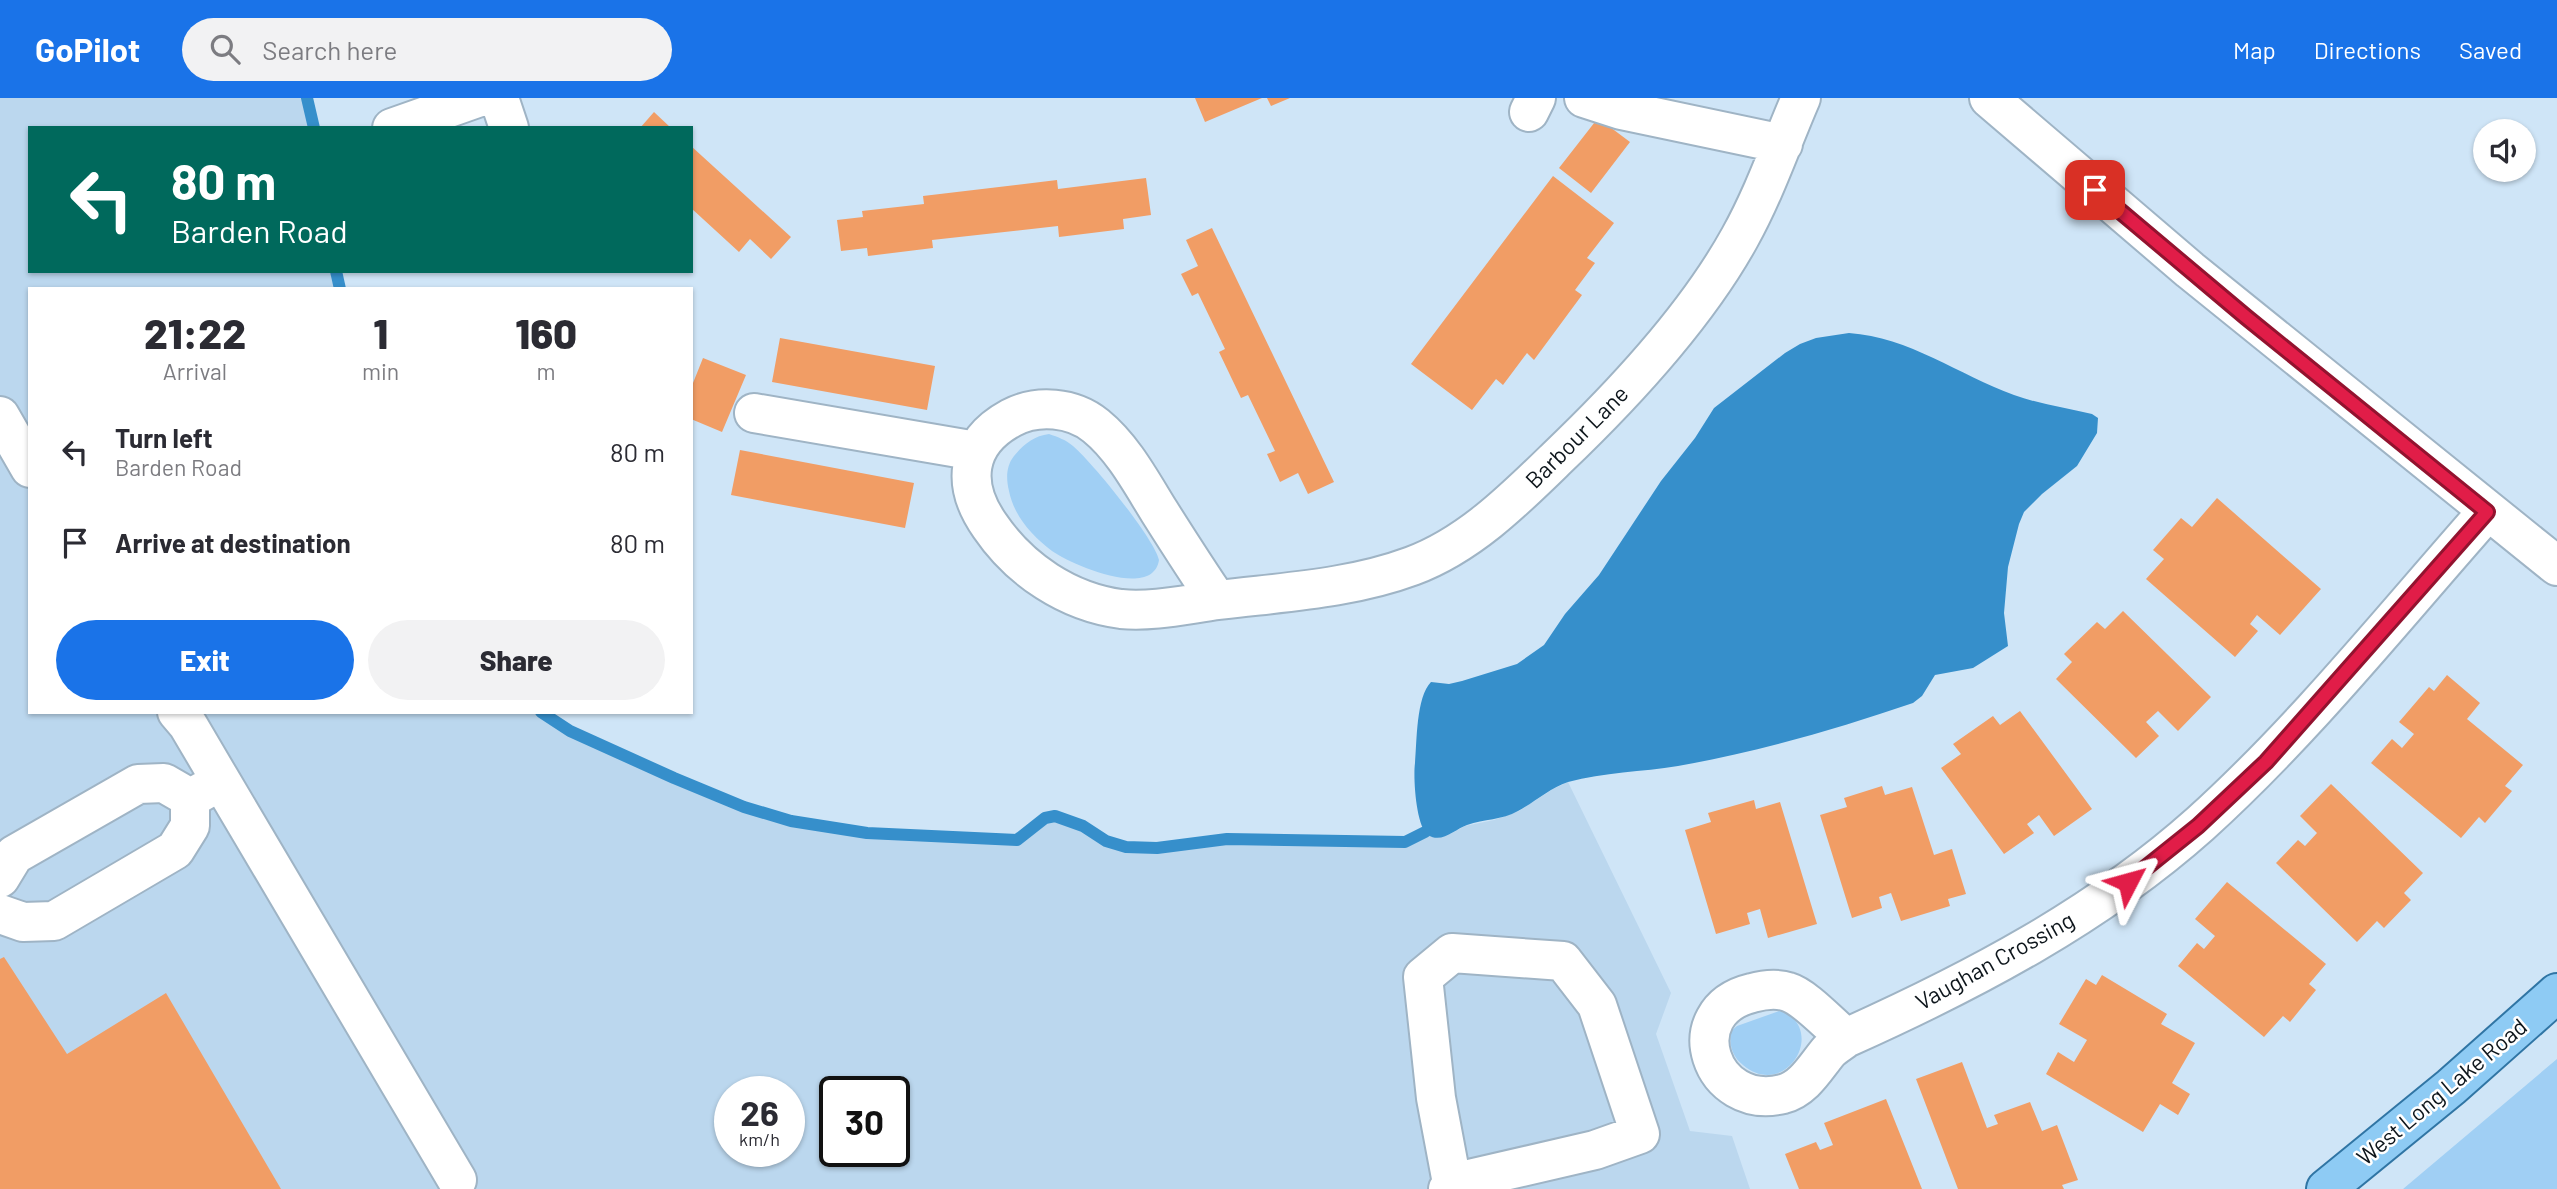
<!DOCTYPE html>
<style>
body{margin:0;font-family:Barlow,sans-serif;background:#f2f2f3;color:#2b2b33;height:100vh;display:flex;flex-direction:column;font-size:26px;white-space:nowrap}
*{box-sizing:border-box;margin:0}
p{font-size:23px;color:#7c7c81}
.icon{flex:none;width:38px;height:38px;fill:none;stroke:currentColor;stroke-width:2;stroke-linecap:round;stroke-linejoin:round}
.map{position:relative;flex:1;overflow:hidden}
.drawer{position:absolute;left:28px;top:189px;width:665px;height:427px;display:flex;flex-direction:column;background:#fff;border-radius:0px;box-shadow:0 2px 5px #0004}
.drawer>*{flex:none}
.hud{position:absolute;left:28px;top:28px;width:665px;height:147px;border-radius:0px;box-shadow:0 2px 5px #0004;background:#00695c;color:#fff;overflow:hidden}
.tools{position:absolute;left:2473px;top:21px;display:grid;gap:14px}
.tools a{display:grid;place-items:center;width:63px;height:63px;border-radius:50%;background:#fff;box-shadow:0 2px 5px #0004;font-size:35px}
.speed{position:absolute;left:714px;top:978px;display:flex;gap:14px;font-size:35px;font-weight:700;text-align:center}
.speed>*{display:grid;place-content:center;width:91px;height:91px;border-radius:50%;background:#fff;box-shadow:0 2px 5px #0004;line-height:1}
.speed small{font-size:18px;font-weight:400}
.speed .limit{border:4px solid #111;border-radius:10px;background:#fff;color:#111}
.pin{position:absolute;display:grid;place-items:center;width:60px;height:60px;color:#fff;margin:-30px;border-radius:14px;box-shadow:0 4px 10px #0006}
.me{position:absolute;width:77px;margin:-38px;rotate:51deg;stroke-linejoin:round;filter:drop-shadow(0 0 5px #0008)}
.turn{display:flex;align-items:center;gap:24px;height:147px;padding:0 28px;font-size:32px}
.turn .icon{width:91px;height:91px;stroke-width:2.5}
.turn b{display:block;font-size:49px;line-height:60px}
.eta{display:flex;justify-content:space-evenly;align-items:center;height:119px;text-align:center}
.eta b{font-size:42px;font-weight:800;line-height:49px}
.action{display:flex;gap:14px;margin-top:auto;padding:14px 28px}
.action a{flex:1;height:80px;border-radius:42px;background:#1a73e8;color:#fff;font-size:28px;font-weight:800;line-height:80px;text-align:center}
.action a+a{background:#f2f2f3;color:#2b2b33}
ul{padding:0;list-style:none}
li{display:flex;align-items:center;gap:21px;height:91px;padding:0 28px}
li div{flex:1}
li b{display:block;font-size:26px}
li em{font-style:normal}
header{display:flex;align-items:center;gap:42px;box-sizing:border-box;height:98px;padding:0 35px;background:#1a73e8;color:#fff}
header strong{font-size:33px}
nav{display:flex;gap:38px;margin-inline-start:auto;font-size:24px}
.search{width:490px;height:63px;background:#f2f2f3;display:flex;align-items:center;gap:18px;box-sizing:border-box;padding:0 24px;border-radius:38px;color:#7c7c81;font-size:26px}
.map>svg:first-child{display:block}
</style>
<header>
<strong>GoPilot</strong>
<div class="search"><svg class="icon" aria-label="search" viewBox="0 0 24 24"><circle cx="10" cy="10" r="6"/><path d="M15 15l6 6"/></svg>Search here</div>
<nav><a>Map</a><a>Directions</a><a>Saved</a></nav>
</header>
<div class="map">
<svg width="2557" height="1091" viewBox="0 0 2557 1091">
<rect width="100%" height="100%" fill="#cfe5f7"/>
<path fill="#bbd7ee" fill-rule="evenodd" d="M0 0H307L314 30H30V173H336L340 191H30V614H541L571 633 674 680 744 709 791 723 867 735 1017 742 1045 720 1055 718 1083 728 1106 743 1126 749 1157 750 1227 741 1405 744 1425 734 1429 737 1450 736 1465 728 1494 722 1519 713 1553 691 1568 684 1671 895 1656 936 1690 1033 1732 1038 1750 1091H0ZM730 994H789V1054H730ZM835 994H894V1054H835Z"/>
<path fill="#a0cff4" d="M1049 336C1058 339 1066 342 1073 348 1092 364 1154 440 1159 462 1153 502 1072 467 1052 453 1032 438 1014 418 1009 393 1006 381 1006 368 1014 358 1024 346 1034 338 1049 336Z
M1782 912C1828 935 1784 1002 1743 967 1732 958 1729 947 1731 933L1737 928Z
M2557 961V1091H2403Z"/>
<path fill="#368fcb" d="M1849 235C1909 239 1959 277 2014 297 2039 306 2067 310 2092 316L2098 320 2097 335 2077 368 2042 396 2024 414 2019 426 2008 469 2004 515 2008 548 1973 570 1935 577 1922 598 1913 605C1837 631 1758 654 1678 668 1642 674 1604 674 1568 684 1550 690 1535 704 1518 713 1502 722 1484 721 1467 727 1455 731 1442 746 1428 737 1416 729 1413 679 1415 665 1417 644 1416 599 1431 584L1449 586 1462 583 1517 566 1544 547 1565 516 1599 477 1661 383 1695 340 1714 310 1785 255 1800 246 1816 240Z"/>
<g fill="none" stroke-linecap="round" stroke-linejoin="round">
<path stroke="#368fcb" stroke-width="12" d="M307 0 314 30
M336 173 340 191
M541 614 570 633 674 680 744 709 791 723 867 735 1017 742 1045 720 1055 718 1083 728 1106 743 1126 749 1157 750 1227 741 1405 744 1425 734"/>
</g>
<path fill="#f19d65" d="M1195 0H1262L1205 24Z
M1267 0H1290L1271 8Z
M654 14 671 30H640Z
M1598 20 1630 44 1591 95 1559 70Z
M691 48 791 139 771 161 750 141 739 154 691 110Z
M1553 78 1614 125 1587 160 1595 165 1575 192 1582 197 1534 262 1527 255 1503 287 1496 281 1472 312 1411 266Z
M1146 80 1151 117 1123 121 1124 131 1059 139 1058 128 932 142 933 150 868 158 867 150 841 153 837 122 863 119 862 113 924 106 923 98 1057 82 1058 91Z
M1212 130 1334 384 1308 396 1298 375 1280 384 1267 356 1275 353 1248 297 1241 300 1219 254 1225 251 1198 195 1192 198 1181 176 1198 168 1186 142Z
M780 240 935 268 927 312 772 284Z
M703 260 746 277 722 334 691 321V290Z
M740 352 914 385 905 430 731 397Z
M2217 400 2321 491 2280 537 2257 517 2250 526 2258 533 2235 559 2146 481 2164 461 2153 452 2181 420 2192 429Z
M2123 513 2211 599 2178 633 2158 613 2146 624 2159 638 2136 660 2056 581 2072 564 2064 556 2097 524 2105 531Z
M2447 577 2480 605 2467 621 2523 667 2505 688 2512 693 2485 725 2479 719 2461 740 2371 665 2392 641 2402 650 2414 636 2399 624 2429 589 2434 593Z
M2020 613 2092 711 2054 738 2039 717 2027 726 2034 735 2004 756 1941 670 1961 656 1953 646 1993 618 2000 627Z
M2331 686 2423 775 2404 795 2411 802 2384 830 2377 823 2357 844 2276 765 2298 742 2305 748 2317 735 2300 718Z
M1882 688 1885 697 1912 689 1934 757 1952 751 1966 796 1948 801 1950 808 1901 823 1891 795 1879 799 1882 810 1852 820 1820 717 1847 709 1844 700Z
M1754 702 1756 711 1780 704 1817 826 1768 840 1760 811 1747 815 1750 826 1716 836 1685 732 1711 724 1708 715Z
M2227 784 2326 866 2309 886 2316 892 2290 924 2283 918 2264 939 2178 868 2197 845 2204 851 2215 838 2195 821Z
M4 859 67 956 166 895 281 1091H0V861Z
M2102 877 2167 916 2161 926 2195 945 2172 985 2190 996 2178 1017 2160 1006 2143 1034 2046 976 2058 954 2074 964 2087 942 2059 926 2086 881 2096 887Z
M1962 964 1987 1030 1998 1026 1994 1017 2030 1004 2042 1033 2057 1027 2078 1082 2062 1087 2064 1091H1958L1916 981Z
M1886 1001 1922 1091H1799L1785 1056 1816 1044 1820 1052 1833 1047 1824 1025Z"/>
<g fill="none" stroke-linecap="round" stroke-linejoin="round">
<defs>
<path id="minor" d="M499 0 509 30
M1584 0 1621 12 1783 46
M1989 0 2190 172 2557 468
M1529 14 1536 0
M392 30 477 0
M754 315 976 353
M0 318 30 370
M1217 502C1197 473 1178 443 1159 413 1141 384 1123 350 1096 328 1073 309 1037 306 1011 320 965 345 961 387 990 428 1020 472 1068 504 1121 511 1154 514 1187 506 1219 502 1284 494 1350 491 1412 468 1469 447 1515 401 1557 360 1623 297 1696 219 1740 139 1765 94 1781 46 1801 0
M177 614 188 627 221 683 198 696
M221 683 457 1082
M0 780 14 757 138 686 164 685 190 700
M0 816 23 824 54 823 175 752 190 728V700
M1846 940C1831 928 1805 899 1788 894 1776 890 1763 892 1752 895 1677 913 1710 1014 1783 996 1805 990 1816 968 1829 953 1834 948 1841 944 1846 940 1971 884 2097 818 2200 726 2304 632 2394 519 2487 414
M1448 1091 1452 1085 1436 1000 1423 879 1452 855 1563 863 1597 907 1640 1036 1595 1052 1452 1085"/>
<path id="major" d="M2326 1091 2451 989 2557 895"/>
</defs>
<use href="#minor" stroke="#9fb4c5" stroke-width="42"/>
<use href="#major" stroke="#3075a4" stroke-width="42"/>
<use href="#minor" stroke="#fff" stroke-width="38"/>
<use href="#major" stroke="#8ecbf4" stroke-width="38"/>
</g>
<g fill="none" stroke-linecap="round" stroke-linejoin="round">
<defs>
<path id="route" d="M2095 92 2246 219 2487 414 2266 664 2198 728 2128 784"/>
</defs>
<use href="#route" stroke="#92132f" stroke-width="18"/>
<use href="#route" stroke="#e11d48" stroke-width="12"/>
</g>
<g text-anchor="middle" stroke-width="5" stroke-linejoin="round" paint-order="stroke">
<g font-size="23" fill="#0d151b" stroke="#fff">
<text transform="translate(1577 339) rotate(-45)" y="8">Barbour Lane</text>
<text transform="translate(1995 863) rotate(-29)" y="8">Vaughan Crossing</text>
<text transform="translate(2442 994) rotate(-40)" y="8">West Long Lake Road</text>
</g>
</g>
</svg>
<div class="tools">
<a><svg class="icon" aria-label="sound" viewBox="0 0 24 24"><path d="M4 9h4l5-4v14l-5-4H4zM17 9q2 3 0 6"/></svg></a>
</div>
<div class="speed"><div>26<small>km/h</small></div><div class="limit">30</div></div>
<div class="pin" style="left:2095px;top:92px;background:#d93025"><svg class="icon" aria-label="arrive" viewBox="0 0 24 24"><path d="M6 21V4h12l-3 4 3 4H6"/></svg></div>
<svg class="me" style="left:2128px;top:784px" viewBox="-20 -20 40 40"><path d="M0-17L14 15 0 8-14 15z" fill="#e11d48" stroke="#fff" stroke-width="4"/></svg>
<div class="hud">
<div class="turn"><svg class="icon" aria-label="left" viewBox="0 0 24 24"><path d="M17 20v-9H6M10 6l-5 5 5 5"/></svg><div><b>80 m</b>Barden Road</div></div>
</div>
<section class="drawer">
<div class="eta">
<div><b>21:22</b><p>Arrival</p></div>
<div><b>1</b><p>min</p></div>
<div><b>160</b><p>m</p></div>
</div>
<ul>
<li><svg class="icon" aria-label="left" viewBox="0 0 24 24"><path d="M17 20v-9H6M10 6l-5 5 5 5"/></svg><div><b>Turn left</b><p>Barden Road</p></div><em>80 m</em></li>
<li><svg class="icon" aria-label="arrive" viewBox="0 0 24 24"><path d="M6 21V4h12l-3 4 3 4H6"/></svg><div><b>Arrive at destination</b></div><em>80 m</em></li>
</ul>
<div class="action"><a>Exit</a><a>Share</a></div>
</section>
</div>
